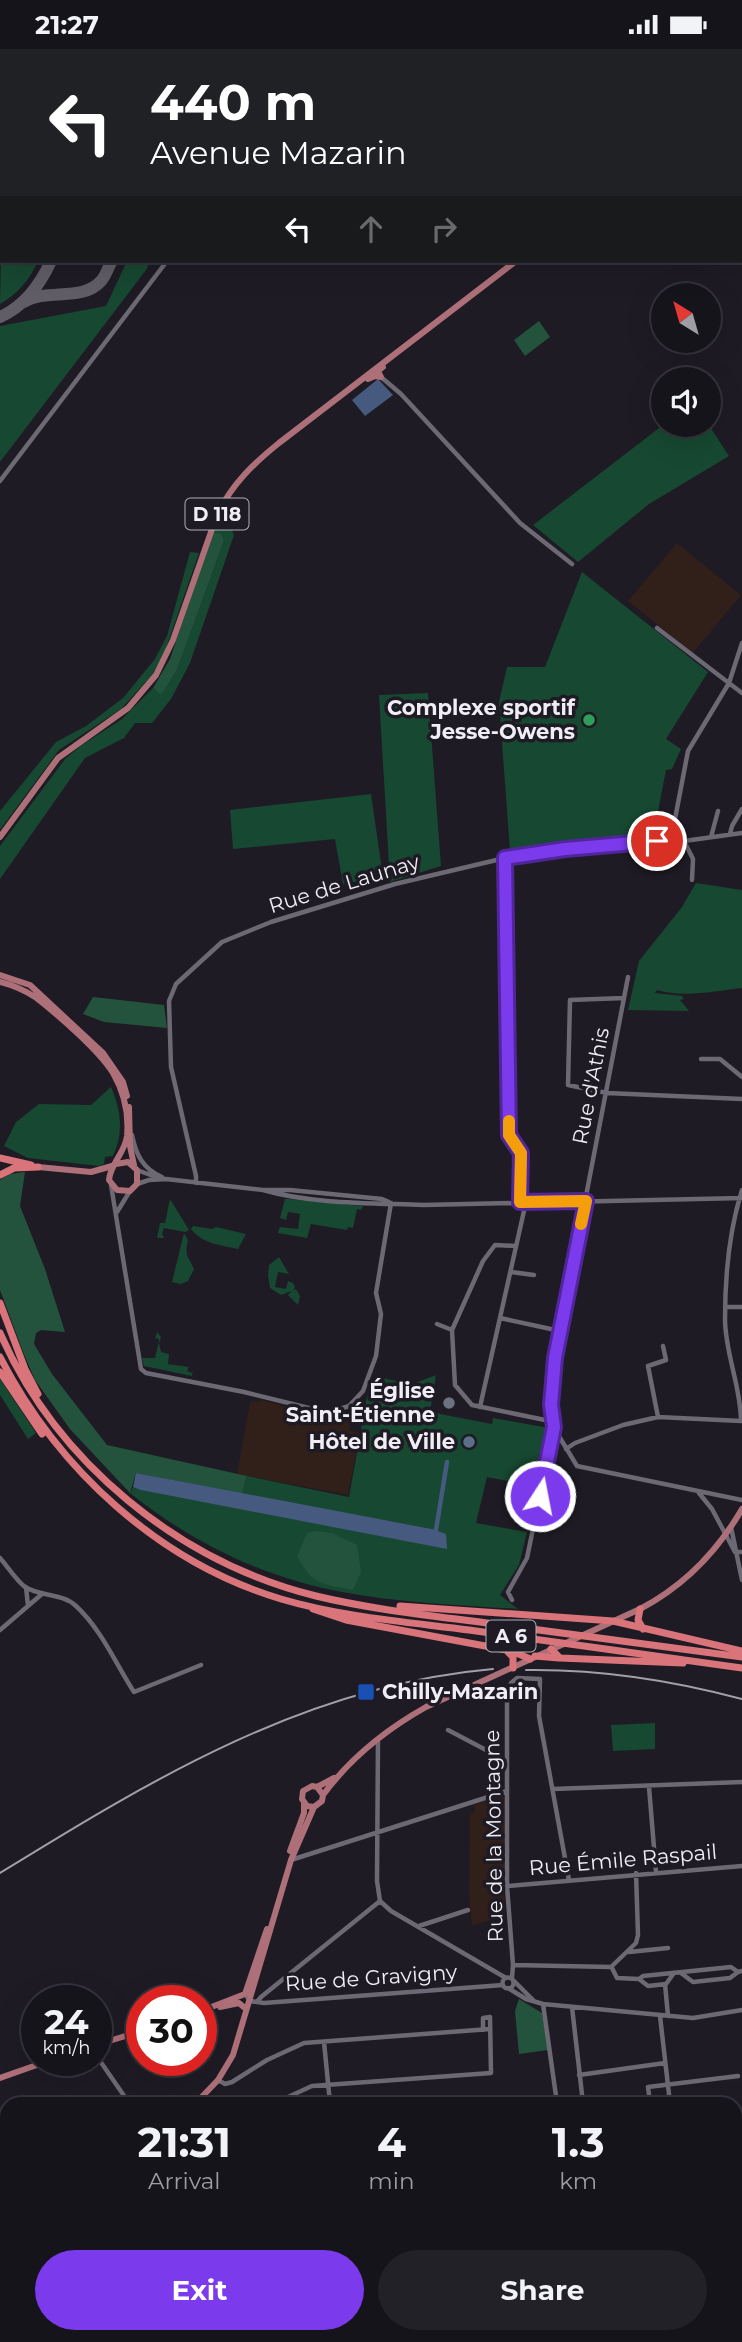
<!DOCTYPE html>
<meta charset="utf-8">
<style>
body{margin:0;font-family:Montserrat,sans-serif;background:#232128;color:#f1f3f6;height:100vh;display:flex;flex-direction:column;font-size:26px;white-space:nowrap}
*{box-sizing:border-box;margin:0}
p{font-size:23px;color:#9e9ea3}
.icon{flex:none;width:38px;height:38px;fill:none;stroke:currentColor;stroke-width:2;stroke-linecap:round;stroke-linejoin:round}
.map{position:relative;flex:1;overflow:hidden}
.details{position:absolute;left:0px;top:2048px;width:742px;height:247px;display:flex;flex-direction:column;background:#16141b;border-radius:21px 21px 0 0;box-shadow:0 7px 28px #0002,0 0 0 2px #35333a}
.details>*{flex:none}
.top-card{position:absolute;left:0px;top:0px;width:742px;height:214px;box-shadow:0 7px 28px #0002,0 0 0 2px #35333a;background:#202124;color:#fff;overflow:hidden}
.needle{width:46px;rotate:323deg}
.fabs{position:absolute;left:651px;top:234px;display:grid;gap:14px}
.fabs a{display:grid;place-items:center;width:70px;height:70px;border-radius:50%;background:#16141b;box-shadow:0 7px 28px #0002,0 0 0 2px #35333a;font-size:35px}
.speed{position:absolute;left:21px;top:1936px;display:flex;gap:14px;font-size:35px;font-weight:700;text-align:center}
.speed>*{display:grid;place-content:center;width:91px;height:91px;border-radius:50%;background:#16141b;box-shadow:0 7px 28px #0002,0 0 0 2px #35333a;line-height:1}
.speed small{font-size:18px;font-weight:400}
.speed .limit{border:10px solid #d22;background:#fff;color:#111}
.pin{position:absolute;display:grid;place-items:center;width:60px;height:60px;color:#fff;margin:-30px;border:4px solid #fff;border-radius:50%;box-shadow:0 2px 7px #0007}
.me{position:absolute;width:77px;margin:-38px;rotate:11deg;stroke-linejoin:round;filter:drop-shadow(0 0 5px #0008)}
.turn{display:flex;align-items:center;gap:24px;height:147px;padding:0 35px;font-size:32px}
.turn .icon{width:91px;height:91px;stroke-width:2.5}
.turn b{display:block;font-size:49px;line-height:60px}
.lanes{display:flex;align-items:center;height:66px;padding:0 35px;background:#0003;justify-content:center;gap:35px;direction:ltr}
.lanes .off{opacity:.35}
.eta{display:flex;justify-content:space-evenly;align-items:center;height:119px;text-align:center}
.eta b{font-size:42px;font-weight:700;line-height:49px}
.cta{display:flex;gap:14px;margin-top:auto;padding:14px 35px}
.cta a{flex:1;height:80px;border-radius:42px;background:#7c3aed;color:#fff;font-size:28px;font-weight:700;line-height:80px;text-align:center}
.cta a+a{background:#232128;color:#f1f3f6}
.status{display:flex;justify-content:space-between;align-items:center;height:49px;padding:0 35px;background:#16141b;direction:ltr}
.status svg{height:19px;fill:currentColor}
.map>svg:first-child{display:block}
</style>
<div class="status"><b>21:27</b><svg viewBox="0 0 49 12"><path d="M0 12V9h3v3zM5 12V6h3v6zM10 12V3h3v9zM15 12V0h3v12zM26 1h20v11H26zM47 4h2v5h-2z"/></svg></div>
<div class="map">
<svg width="742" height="2293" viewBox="0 0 742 2293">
<rect width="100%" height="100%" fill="#1e1b24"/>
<path fill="#311f19" d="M677 494 741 546 693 604 628 552Z
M260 1351 293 1359 314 1367 351 1371 349 1381 360 1384 348 1446 237 1425 250 1354 252 1352 259 1353Z
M502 1747 505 1749 504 1843 506 1866 472 1877 469 1844 470 1764H474L475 1756Z"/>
<path fill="#174831" d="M2 160V212H38C30 230 18 245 0 255Z
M127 212H150L146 221 0 413V277L106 257Z
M663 376H709L729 407 649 455 578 513 533 476Z
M220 466 226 467 234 486 190 614 171 650 152 674H135L124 689 85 709 0 830V797L65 710 82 696 122 670 153 639 161 645 177 621 224 492 213 483Z
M190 503 199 504 163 608 152 626 121 660 59 701 0 781V762L56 693 86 677 123 649 155 610 167 587Z
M582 523 708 623 666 690 681 700 672 720 666 721 653 788 568 795 516 804 510 802 499 653 507 618H545Z
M428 644 441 817 390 833 379 646Z
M371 745 383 828 343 835 335 790 233 800 230 761Z
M696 834 742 841V939C715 942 684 949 657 941L655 944 682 947 684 950 680 951 689 962 628 961 639 912 682 858Z
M111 1038C121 1061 124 1084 113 1107L105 1108 104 1115 99 1117 28 1109 4 1097 16 1073 39 1055 91 1056Z
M170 1150 189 1181 185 1183 164 1179 162 1185 164 1189H157L160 1174H165Z
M285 1150H289L363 1157 361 1161 357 1160 353 1179 348 1178 347 1181 311 1175 307 1189 278 1184 280 1178 298 1180 300 1165 288 1163 286 1171 280 1169Z
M193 1177 212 1180 216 1178 246 1185 238 1200C220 1196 203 1195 191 1180Z
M184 1184 188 1191C184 1208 189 1208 194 1220L188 1232 181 1235 172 1233Z
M279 1208 289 1225 278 1223 275 1238 286 1240 288 1232 293 1234 295 1238 293 1242 296 1240 300 1247 298 1256 288 1246 292 1242 281 1246 270 1239 268 1226 269 1216Z
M157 1283 161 1288 159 1294 161 1303 169 1305 168 1315 189 1318 187 1322 192 1324 193 1321 192 1327 144 1317 142 1309H155L159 1292 158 1289 155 1290Z
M436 1326 430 1363 492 1375 493 1369 550 1379 539 1438 487 1428 476 1474 527 1483 519 1516 500 1546 518 1560C459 1556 400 1554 342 1543 264 1529 191 1493 130 1444L133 1438 433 1480 242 1445 247 1427 349 1448 368 1342 373 1343 376 1328 413 1335Z
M0 1330 36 1384 28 1390 0 1346Z
M655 1674V1700L613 1702 611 1676Z
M742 2089V2293H425V2290L416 2287H735V2090Z"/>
<path fill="#23533c" d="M539 272 550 288 525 307 514 291Z
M213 483 221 485 224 492 177 621 161 646 153 639 170 610Z
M93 948 164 956 167 979 104 973 83 965Z
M25 1123 20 1157 45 1220 65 1283 41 1281 36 1284 34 1295 52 1325 107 1396 247 1427 242 1445 136 1424 130 1444 70 1380 35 1331 23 1303 0 1241V1131L10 1125Z
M316 1482 332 1484 357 1496 361 1523 353 1541C323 1535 312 1536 297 1507L307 1484Z
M519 1950 542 1964 548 2001 519 2005 515 1962Z"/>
<path fill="#465a80" d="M378 330 393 346 365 367 352 351Z
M136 1424 432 1480 446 1485 447 1500 141 1441 133 1438Z"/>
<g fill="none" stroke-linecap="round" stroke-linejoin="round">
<path stroke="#465a80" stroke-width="4.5" d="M436 1481 447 1413"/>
<path stroke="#465a80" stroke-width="8" d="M735 2201H742
M387 2293 403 2290 421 2293"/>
<path stroke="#605d66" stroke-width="12" d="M148 2 149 0
M24 253C46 239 83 253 101 232 106 227 108 218 112 212
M0 268C25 257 40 236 51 212"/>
<path stroke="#6d6974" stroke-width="4.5" d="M537 0 540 2
M317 2 319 0
M740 107 742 108
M381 328 401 345 520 474 572 515
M0 432 167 212
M657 579 742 644
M730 785 732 777 742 760
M711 788 718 762
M671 791 688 702 729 634 742 594
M684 792 693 810 692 831
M505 809 509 1086 521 1104 520 1153
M624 949 570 951 568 1036 607 1044 742 1050
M701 1010H720L742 1028
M132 1086C136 1106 143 1120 162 1128
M137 1121 156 1128
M196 1134V1127L171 1018 169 952 176 935 222 893 271 873 395 835 505 809 604 796 684 792 742 784
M137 1135 149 1131 166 1130 263 1141H290L382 1150 389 1153
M111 1136 141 1320 146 1324 244 1343 321 1362H334L349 1357 363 1342 376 1307 381 1265 376 1244 391 1154
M263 1141C311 1155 373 1154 423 1156L742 1149
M117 1163 130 1142
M516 1197 495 1196 483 1212 452 1281 455 1336 472 1356 545 1371 552 1370
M511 1223 534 1226
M725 1258H742
M500 1269 560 1282
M437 1275 452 1281
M480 1358 526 1153
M658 1368 648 1317 666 1311 663 1297
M741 1372C741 1338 725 1304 725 1270 725 1227 729 1182 742 1141
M554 1379 577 1417 742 1451
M566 1400 575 1394 623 1376 658 1368 741 1372
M699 1444 712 1460 735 1503
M731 1478 742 1531
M735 1503H742
M0 1509C8 1518 16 1531 25 1538 41 1548 62 1544 76 1557 101 1580 116 1615 134 1643L201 1616
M26 1538 28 1557
M512 1551 508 1543 527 1509 554 1378 551 1356 555 1309 628 928
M0 1581 42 1545
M448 1681 507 1712
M378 1690 377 1832 380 1852 391 1862 506 1929
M649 1738 656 1823
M553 1740 742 1733
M291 1811 507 1742
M507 1837 742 1817
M419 1877 468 1861
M629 1903 668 1899
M513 1916 611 1918 636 1894 638 1886 636 1824
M612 1919 617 1929 639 1930
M674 1924 666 1935 648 1937 639 1930 643 1927 731 1918 738 1923 742 1922
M681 1924 693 1933 730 1929 738 1923
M502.5 1934a5.5 5.5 0 1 1 11 0a5.5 5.5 0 1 1-11 0Z
M512 1929 513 1916 507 1837V1644L511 1634 517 1629 540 1630 539 1667 569 1831
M513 1931 534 1952
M665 1935 668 1967
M508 1939 526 1950 543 1955 693 1969 742 1961
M245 1945 250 1952 264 1954 503 1936
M257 1953 261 1948 380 1852
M543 1955 557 2054
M572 1958 583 2054
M660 1967 670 2054
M324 1993 330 2054
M106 1995 98 2003V2009L129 2054
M579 2026 665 2014
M218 2031 225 2035 232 2033 267 2011 304 1994 490 1980
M283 2054 288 2048 312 2037 491 2024 490 1968 483 1969V1981
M650 2054 648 2038 738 2027
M0 2083 7 2092
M0 2206 6 2220
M61 2287 64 2293
M196 2287 197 2293
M249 2287 250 2293
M138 2293 150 2287"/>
<path stroke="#ae7078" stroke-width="6" d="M740 54 742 52
M368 330 375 327 381 328 378 322 383 318
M0 788 58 709 128 659 156 626 173 591 217 466C232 435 253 415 279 394L516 212
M0 926 30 936 103 1004 123 1033 127 1047
M0 933C12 936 24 941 35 948 57 965 99 1001 113 1024 124 1043 129 1064 127 1087 125 1104 110 1115 109 1131L117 1141 130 1142 137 1135V1121L128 1113 116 1115
M129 1058 130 1097 134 1116
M38 1118 91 1123 112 1117
M317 1738 323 1746 322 1752 314 1758 307 1757 302 1750 303 1742 312 1737 317 1738 334 1729
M323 1746C351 1708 385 1681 426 1658L640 1560C684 1537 717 1503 742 1460
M290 1802 304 1764V1754
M220 1958 239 1954 246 1960
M201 1962 245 1945 267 1880
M96 1996 142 1982
M0 2029 51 2011
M196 2054 218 2031 233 2006 291 1811 314 1758
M0 2223 7 2219
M39 2287 42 2293"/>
<path stroke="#d9747a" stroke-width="7" d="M0 1109 31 1116
M0 1126 14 1119 38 1118
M0 1254 25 1320 38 1345
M0 1284C57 1414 179 1513 316 1547 374 1561 435 1567 494 1575 577 1586 659 1597 742 1608
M0 1308C58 1420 158 1513 281 1550 342 1568 407 1573 469 1581 560 1594 651 1606 742 1619
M0 1323 42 1385
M400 1557 613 1572 742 1602
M313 1560 346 1571 512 1602 530 1610
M640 1560 638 1571 643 1580
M551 1600 560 1609 683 1614
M508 1603 513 1608V1619
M535 1607 559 1609"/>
<path stroke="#a29fa7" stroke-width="2" d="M526 1621C600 1620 671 1631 742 1650
M0 1824C154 1729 308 1636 493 1620"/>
</g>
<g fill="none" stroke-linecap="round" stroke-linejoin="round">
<defs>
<path id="route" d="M540 1447 554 1378 551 1356 555 1309 586 1152 520 1153 521 1104 509 1086 505 809 565 800 657 792"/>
</defs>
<use href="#route" stroke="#51269a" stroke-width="18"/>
<use href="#route" stroke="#7c3aed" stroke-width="12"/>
<path stroke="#f59e0b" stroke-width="12" d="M509 1072V1086L521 1104 520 1153 586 1152 581 1175"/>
</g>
<circle fill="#2e9e5b" stroke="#1e1b24" stroke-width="2.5" cx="589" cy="671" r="7"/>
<circle fill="#6b7280" stroke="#1e1b24" stroke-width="2.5" cx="449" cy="1354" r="7"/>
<circle fill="#5c6f8a" stroke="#1e1b24" stroke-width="2.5" cx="469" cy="1393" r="7"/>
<rect fill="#1a4fb4" stroke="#1e1b24" stroke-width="2.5" x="357" y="1634" width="18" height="18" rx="3.5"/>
<g text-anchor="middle" stroke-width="7" stroke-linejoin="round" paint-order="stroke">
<g fill="#1e1b24" stroke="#b1afb6" stroke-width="2">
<rect x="185.5" y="449.5" width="63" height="31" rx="5"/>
<rect x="486.5" y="1571.5" width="49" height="31" rx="5"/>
</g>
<g font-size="19" font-weight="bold" fill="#f0eef4">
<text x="217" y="472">D 118</text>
<text x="511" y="1594">A 6</text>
</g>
<g font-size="21" font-weight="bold" fill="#f0eef4" stroke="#1e1b24" text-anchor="end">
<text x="575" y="666">Complexe sportif<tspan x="575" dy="24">Jesse-Owens</tspan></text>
<text x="435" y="1349">Église<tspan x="435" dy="24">Saint-Étienne</tspan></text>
<text x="455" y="1400">Hôtel de Ville</text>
<text x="382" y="1650" text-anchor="start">Chilly-Mazarin</text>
</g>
<g font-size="21" fill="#f0eef4" stroke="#1e1b24">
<text transform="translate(344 835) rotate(-17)" y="7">Rue de Launay</text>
<text transform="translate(591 1037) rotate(-79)" y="7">Rue d'Athis</text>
<text transform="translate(494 1787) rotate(-91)" y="7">Rue de la Montagne</text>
<text transform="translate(623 1811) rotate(-5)" y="7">Rue Émile Raspail</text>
<text transform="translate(371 1929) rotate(-4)" y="7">Rue de Gravigny</text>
</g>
</g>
</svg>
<div class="fabs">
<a><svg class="needle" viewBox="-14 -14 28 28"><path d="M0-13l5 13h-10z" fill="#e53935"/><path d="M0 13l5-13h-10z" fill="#9e9ea3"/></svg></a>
<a><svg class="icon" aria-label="sound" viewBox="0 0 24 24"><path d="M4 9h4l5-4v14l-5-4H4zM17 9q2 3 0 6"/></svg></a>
</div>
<div class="speed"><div>24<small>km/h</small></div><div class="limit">30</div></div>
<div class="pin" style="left:657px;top:792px;background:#d93025"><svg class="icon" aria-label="arrive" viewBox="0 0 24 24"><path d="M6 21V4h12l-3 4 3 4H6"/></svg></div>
<svg class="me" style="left:540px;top:1447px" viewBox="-20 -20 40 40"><circle r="17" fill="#7c3aed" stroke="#fff" stroke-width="3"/><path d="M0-11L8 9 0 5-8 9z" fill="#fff"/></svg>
<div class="top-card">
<div class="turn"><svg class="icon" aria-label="left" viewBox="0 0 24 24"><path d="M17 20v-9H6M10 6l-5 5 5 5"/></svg><div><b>440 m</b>Avenue Mazarin</div></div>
<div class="lanes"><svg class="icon" aria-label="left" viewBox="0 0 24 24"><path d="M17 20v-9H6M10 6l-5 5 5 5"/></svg><svg class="icon off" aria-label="ahead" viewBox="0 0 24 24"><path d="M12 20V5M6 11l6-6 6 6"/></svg><svg class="icon off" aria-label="right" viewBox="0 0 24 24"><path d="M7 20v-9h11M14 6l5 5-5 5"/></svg></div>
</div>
<section class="details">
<div class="eta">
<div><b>21:31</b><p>Arrival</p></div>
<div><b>4</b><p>min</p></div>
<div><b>1.3</b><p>km</p></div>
</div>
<div class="cta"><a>Exit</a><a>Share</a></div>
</section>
</div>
